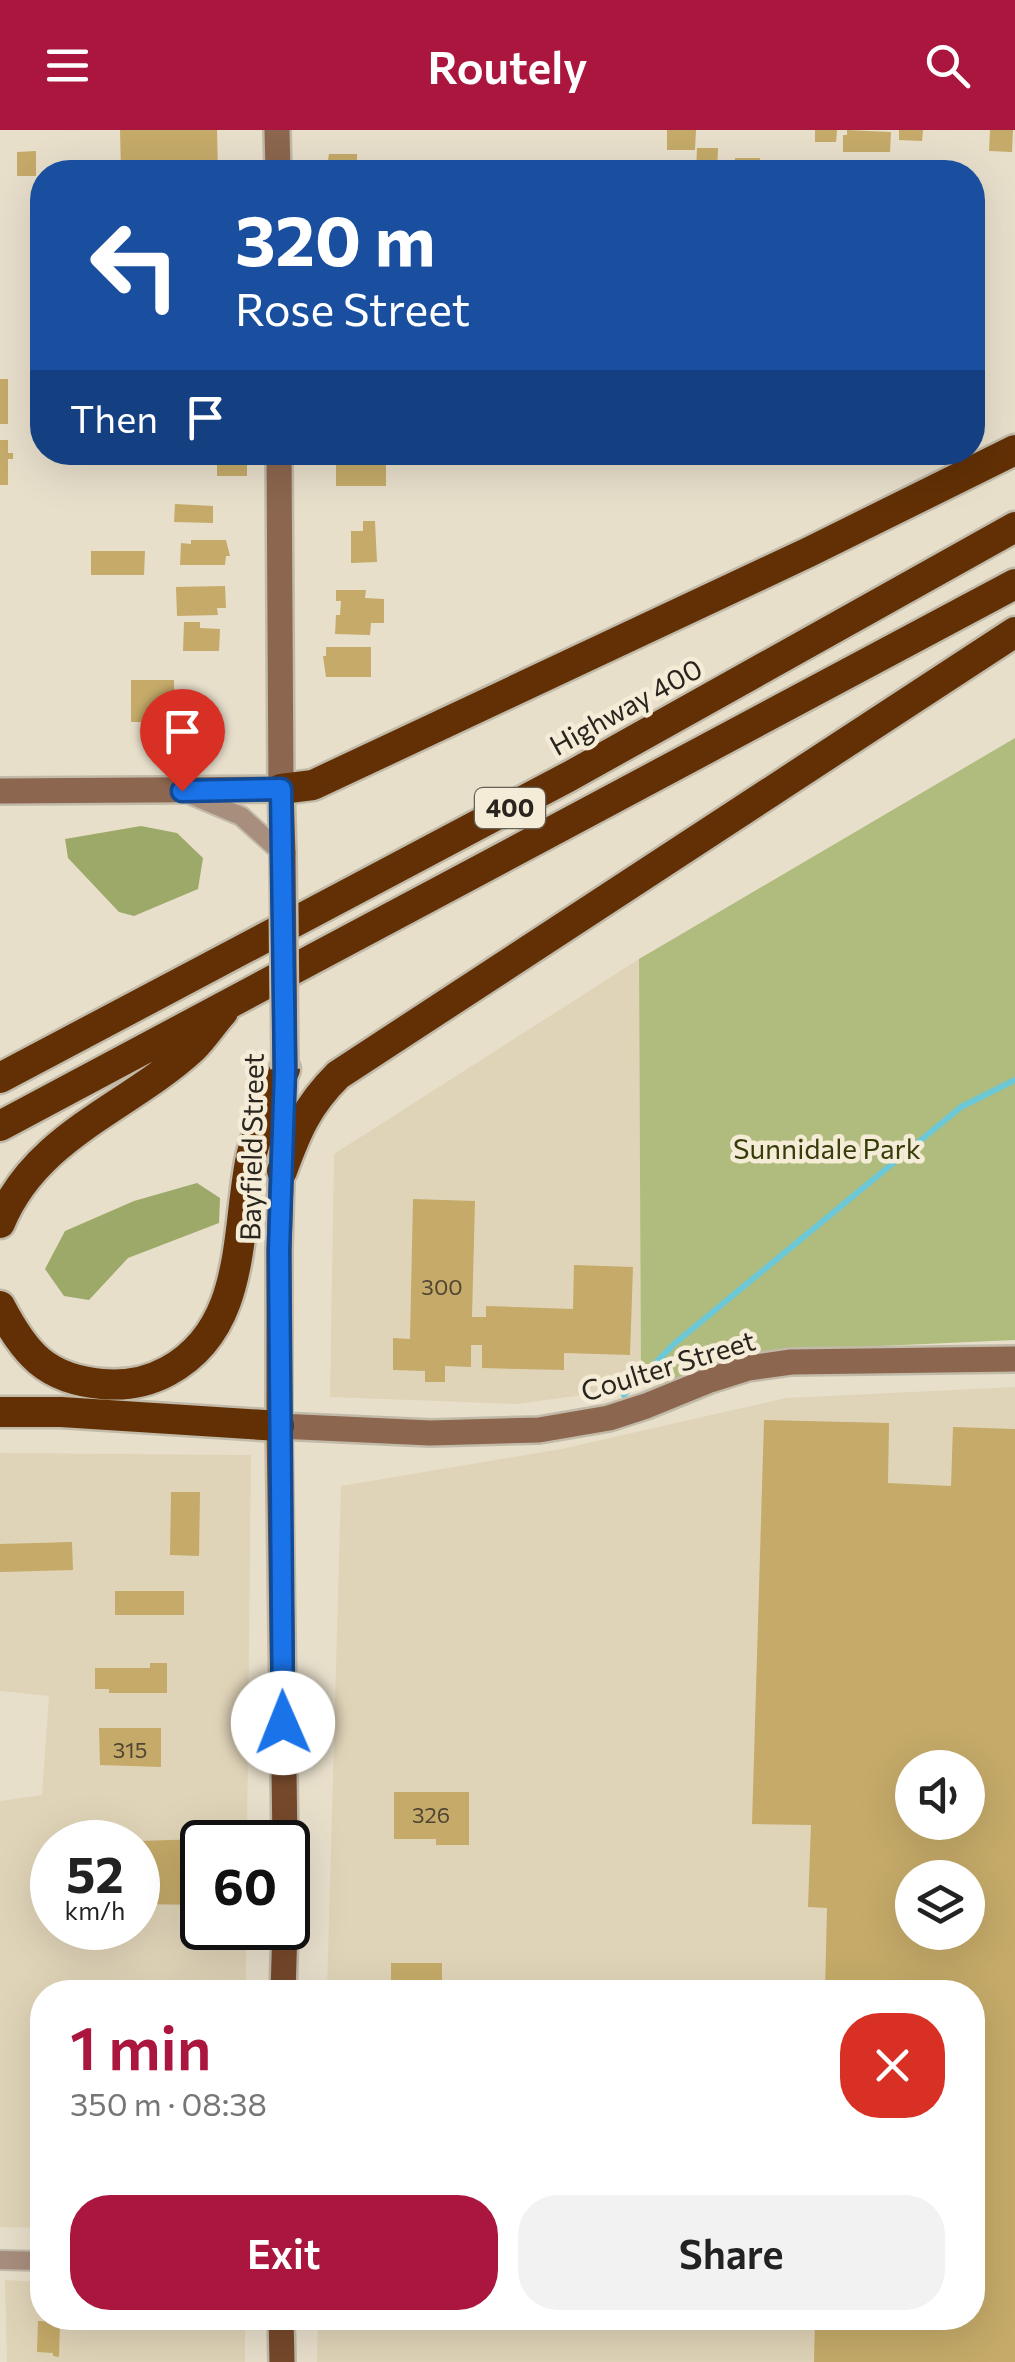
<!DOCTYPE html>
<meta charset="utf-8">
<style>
body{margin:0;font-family:Commissioner,sans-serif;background:#f2f2f2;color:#222;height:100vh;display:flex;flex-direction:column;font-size:38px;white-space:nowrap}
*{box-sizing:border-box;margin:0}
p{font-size:32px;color:#767676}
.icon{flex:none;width:55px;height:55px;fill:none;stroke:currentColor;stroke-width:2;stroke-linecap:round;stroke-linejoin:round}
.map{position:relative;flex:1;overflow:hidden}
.panel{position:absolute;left:30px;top:1850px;width:955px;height:350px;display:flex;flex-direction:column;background:#fff;border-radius:40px;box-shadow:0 10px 40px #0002}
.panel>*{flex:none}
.hud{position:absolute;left:30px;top:30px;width:955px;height:305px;border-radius:40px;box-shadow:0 10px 40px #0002;background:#1a4fa0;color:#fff;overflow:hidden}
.tools{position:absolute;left:895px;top:1620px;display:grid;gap:20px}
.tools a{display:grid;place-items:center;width:90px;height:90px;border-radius:50%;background:#fff;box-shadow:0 10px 40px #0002;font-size:50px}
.speed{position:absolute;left:30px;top:1690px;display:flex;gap:20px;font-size:50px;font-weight:700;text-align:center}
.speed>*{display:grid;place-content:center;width:130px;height:130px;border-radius:50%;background:#fff;box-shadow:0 10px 40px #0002;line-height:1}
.speed small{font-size:25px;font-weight:400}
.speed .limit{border:5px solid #111;border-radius:15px;background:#fff;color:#111}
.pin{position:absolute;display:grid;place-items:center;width:85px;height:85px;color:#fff;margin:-102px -42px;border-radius:50% 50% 50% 0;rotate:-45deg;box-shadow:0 0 10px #0007}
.pin .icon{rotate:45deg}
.me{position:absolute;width:110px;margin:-55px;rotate:359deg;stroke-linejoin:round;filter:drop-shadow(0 0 8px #0008)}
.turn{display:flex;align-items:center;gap:35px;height:210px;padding:0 40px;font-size:45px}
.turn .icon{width:130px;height:130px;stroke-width:2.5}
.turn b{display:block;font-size:70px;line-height:85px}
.then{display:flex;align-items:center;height:95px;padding:0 40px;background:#0003;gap:20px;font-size:38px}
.round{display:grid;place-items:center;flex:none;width:105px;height:105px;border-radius:40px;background:#f2f2f2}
.head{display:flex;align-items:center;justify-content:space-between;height:170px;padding:0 40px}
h1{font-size:60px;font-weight:600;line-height:75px;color:#ab163e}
.button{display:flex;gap:20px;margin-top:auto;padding:20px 40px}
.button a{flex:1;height:115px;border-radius:40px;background:#ab163e;color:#fff;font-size:40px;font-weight:600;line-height:115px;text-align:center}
.button a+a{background:#f2f2f2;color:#222}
header{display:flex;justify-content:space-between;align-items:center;height:130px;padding:0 40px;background:#ab163e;color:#fff;font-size:45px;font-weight:600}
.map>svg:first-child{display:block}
</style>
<header><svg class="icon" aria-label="menu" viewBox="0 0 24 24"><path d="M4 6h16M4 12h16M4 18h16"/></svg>Routely<svg class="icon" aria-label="search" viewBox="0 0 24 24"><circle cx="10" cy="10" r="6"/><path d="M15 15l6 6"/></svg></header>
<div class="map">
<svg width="1015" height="2232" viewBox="0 0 1015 2232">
<rect width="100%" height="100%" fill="#e8dfcb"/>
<path fill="#e0d4b8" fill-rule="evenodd" d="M639 829 641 1257 517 1274 330 1267 334 1024Z
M1015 1257V2232H317L318 2188H972V1862H327L341 1356 561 1319 786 1268ZM912 1638H968V1692H912ZM912 1748H968V1802H912Z
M0 1323 251 1325 247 1712H202V1798H246V1862H42V2098L0 2097V1671L42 1665 49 1566 0 1561ZM52 1712H138V1798H52Z
M5 2150 42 2152V2188H245V2232H7Z"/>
<path fill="#b0bc7e" d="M1015 608V1210L790 1220 641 1257 639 829Z"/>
<path fill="#9da968" d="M141 696 177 703 203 728 198 759 134 786 119 782 68 728 65 709Z
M197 1053 220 1068 219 1093 128 1128 89 1170 64 1166 45 1139 65 1101 134 1071Z"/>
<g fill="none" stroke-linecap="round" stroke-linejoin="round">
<path stroke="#6cc7d7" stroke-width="6" d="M624 1265 674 1214 961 977 1015 950"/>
</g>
<path fill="#c5aa69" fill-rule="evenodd" d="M120 0H217L218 42H121Z
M667 0H696L695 20H667Z
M815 0H837L836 12H815Z
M847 0 891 2 890 22H843V5H847Z
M899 0H923L922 11 899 10Z
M990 0H1013L1012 22 989 21Z
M697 18H718L717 42H696Z
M36 21V46H17V22Z
M329 24H357V42H326Z
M735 28H760V42H734Z
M0 249H8V294H0Z
M0 310H8V323H13V329H8V355H0Z
M217 322 247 325V346H217Z
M336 322H386V356H336Z
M175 374 213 376V393L174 392Z
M363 391H375L377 432 351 433V401H363Z
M191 410H226L230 426H226L225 435H180L181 413 191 414Z
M91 421H145L144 445H91Z
M225 456 226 478H217L218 485 177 486 176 457Z
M336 460H366L365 468 384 469V493H371L370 505 335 504 336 485H340L341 471H336Z
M184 492H200V498L220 499 219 521H183Z
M326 517H371V547H326L323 526H326Z
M131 550H174V592H131Z
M413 1069 475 1071 472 1187H486V1176L573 1179 574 1135 633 1137 630 1225 564 1223V1240L482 1238V1215H471V1237L445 1236V1252H425V1241L393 1240V1208L410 1209Z
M764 1290 889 1293 888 1353 951 1356 953 1297 1015 1299V2232H814L815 2188H972V1862H825L827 1778 808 1777 811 1695 752 1694ZM912 1638H968V1692H912ZM912 1748H968V1802H912Z
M171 1362H200L199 1426 170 1425Z
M72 1412 73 1440 0 1442V1414Z
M115 1461H184V1485H115Z
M150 1533H167V1563H109V1559H95V1538H150Z
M99 1598H161V1637L100 1635Z
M394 1662H469V1715H436V1709H394Z
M202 1709V1775L138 1774V1711Z
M391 1833H442V1862H379V1857H391Z
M151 1852 222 1853V1862H151Z
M38 2191 60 2192 59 2227 53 2226V2223L37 2222Z"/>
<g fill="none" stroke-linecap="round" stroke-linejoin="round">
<defs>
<path id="street" d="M191 665 241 686 283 724
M0 2130 42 2131"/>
<path id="secondary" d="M277 0 278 42
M0 661 281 659 279 322
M279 1296 430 1303 539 1300 609 1288 646 1276 710 1250 748 1238 791 1232 1015 1229"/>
<path id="primary" d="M281 659 283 724
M284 948 279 1120V1296L285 1712
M283 1862 285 1798
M281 2188 282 2232"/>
<path id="highway" d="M281 659 313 655 809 422 1015 320
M0 948 570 646 1015 397
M0 996 1015 454
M282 1041C297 1000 307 976 338 945L1015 502
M0 1093C36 1005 128 978 193 918 204 907 213 893 223 882
M0 1176C25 1224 46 1249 102 1254 124 1256 148 1252 168 1241 245 1199 236 1108 250 1032 256 1001 273 969 285 939
M0 1282H61L279 1296"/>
</defs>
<use href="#street" stroke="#c2baa8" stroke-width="22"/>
<use href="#secondary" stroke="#c2baa8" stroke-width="30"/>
<use href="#primary" stroke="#c2baa8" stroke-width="30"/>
<use href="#highway" stroke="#c2baa8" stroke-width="35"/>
<use href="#street" stroke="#a88e7d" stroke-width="18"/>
<use href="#secondary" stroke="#8c664e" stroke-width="25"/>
<use href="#primary" stroke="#76492b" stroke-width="25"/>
<use href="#highway" stroke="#633005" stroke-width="30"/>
<defs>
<path id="primary-bridge" d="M283 724 285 939"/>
</defs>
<use href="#primary-bridge" stroke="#c2baa8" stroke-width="30" stroke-linecap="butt"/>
<use href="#primary-bridge" stroke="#76492b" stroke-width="25"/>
</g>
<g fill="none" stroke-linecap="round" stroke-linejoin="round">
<defs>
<path id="route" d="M182 661 281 659 285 940 279 1120 283 1593"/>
</defs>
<use href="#route" stroke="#114b97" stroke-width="25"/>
<use href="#route" stroke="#1a73e8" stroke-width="18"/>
</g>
<g text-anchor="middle" stroke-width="9" stroke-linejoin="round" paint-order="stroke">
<g font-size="22" fill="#504631">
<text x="442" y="1165">300</text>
<text x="130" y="1628">315</text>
<text x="431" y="1693">326</text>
</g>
<rect fill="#f5ecd8" stroke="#666156" stroke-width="2.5" x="475" y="658" width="70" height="40" rx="8"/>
<g font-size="25" font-weight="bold" fill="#29251e">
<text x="510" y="687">400</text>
</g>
<g font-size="28" fill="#29251e" stroke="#f5ecd8">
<text transform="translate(626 577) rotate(-29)" y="10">Highway 400</text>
<text transform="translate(252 1017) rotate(-89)" y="10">Bayfield Street</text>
<text transform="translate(668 1236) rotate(-17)" y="10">Coulter Street</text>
</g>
<g font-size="28" fill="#363d09" stroke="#f5ecd8">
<text x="827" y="1029">Sunnidale Park</text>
</g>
</g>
</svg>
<div class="tools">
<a><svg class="icon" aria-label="sound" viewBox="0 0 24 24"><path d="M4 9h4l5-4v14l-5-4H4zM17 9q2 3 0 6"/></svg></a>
<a><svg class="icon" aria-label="layers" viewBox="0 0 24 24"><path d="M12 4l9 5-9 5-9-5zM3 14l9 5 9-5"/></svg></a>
</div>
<div class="speed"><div>52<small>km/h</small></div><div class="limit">60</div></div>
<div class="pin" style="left:182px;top:661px;background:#d93025"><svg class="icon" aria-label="arrive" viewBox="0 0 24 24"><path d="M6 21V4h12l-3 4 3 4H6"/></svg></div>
<svg class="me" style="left:283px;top:1593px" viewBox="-20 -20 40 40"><circle r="19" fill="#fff"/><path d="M0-13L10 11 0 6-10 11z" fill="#1a73e8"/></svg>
<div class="hud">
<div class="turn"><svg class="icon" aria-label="left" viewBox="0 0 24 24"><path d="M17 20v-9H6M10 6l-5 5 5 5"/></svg><div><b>320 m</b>Rose Street</div></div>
<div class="then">Then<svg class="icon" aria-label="arrive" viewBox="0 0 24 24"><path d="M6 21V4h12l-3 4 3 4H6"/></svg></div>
</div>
<section class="panel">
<div class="head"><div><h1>1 min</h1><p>350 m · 08:38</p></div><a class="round" style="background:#d93025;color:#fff"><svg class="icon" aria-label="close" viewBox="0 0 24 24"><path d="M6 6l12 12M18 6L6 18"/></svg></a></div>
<div class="button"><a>Exit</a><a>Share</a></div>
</section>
</div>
